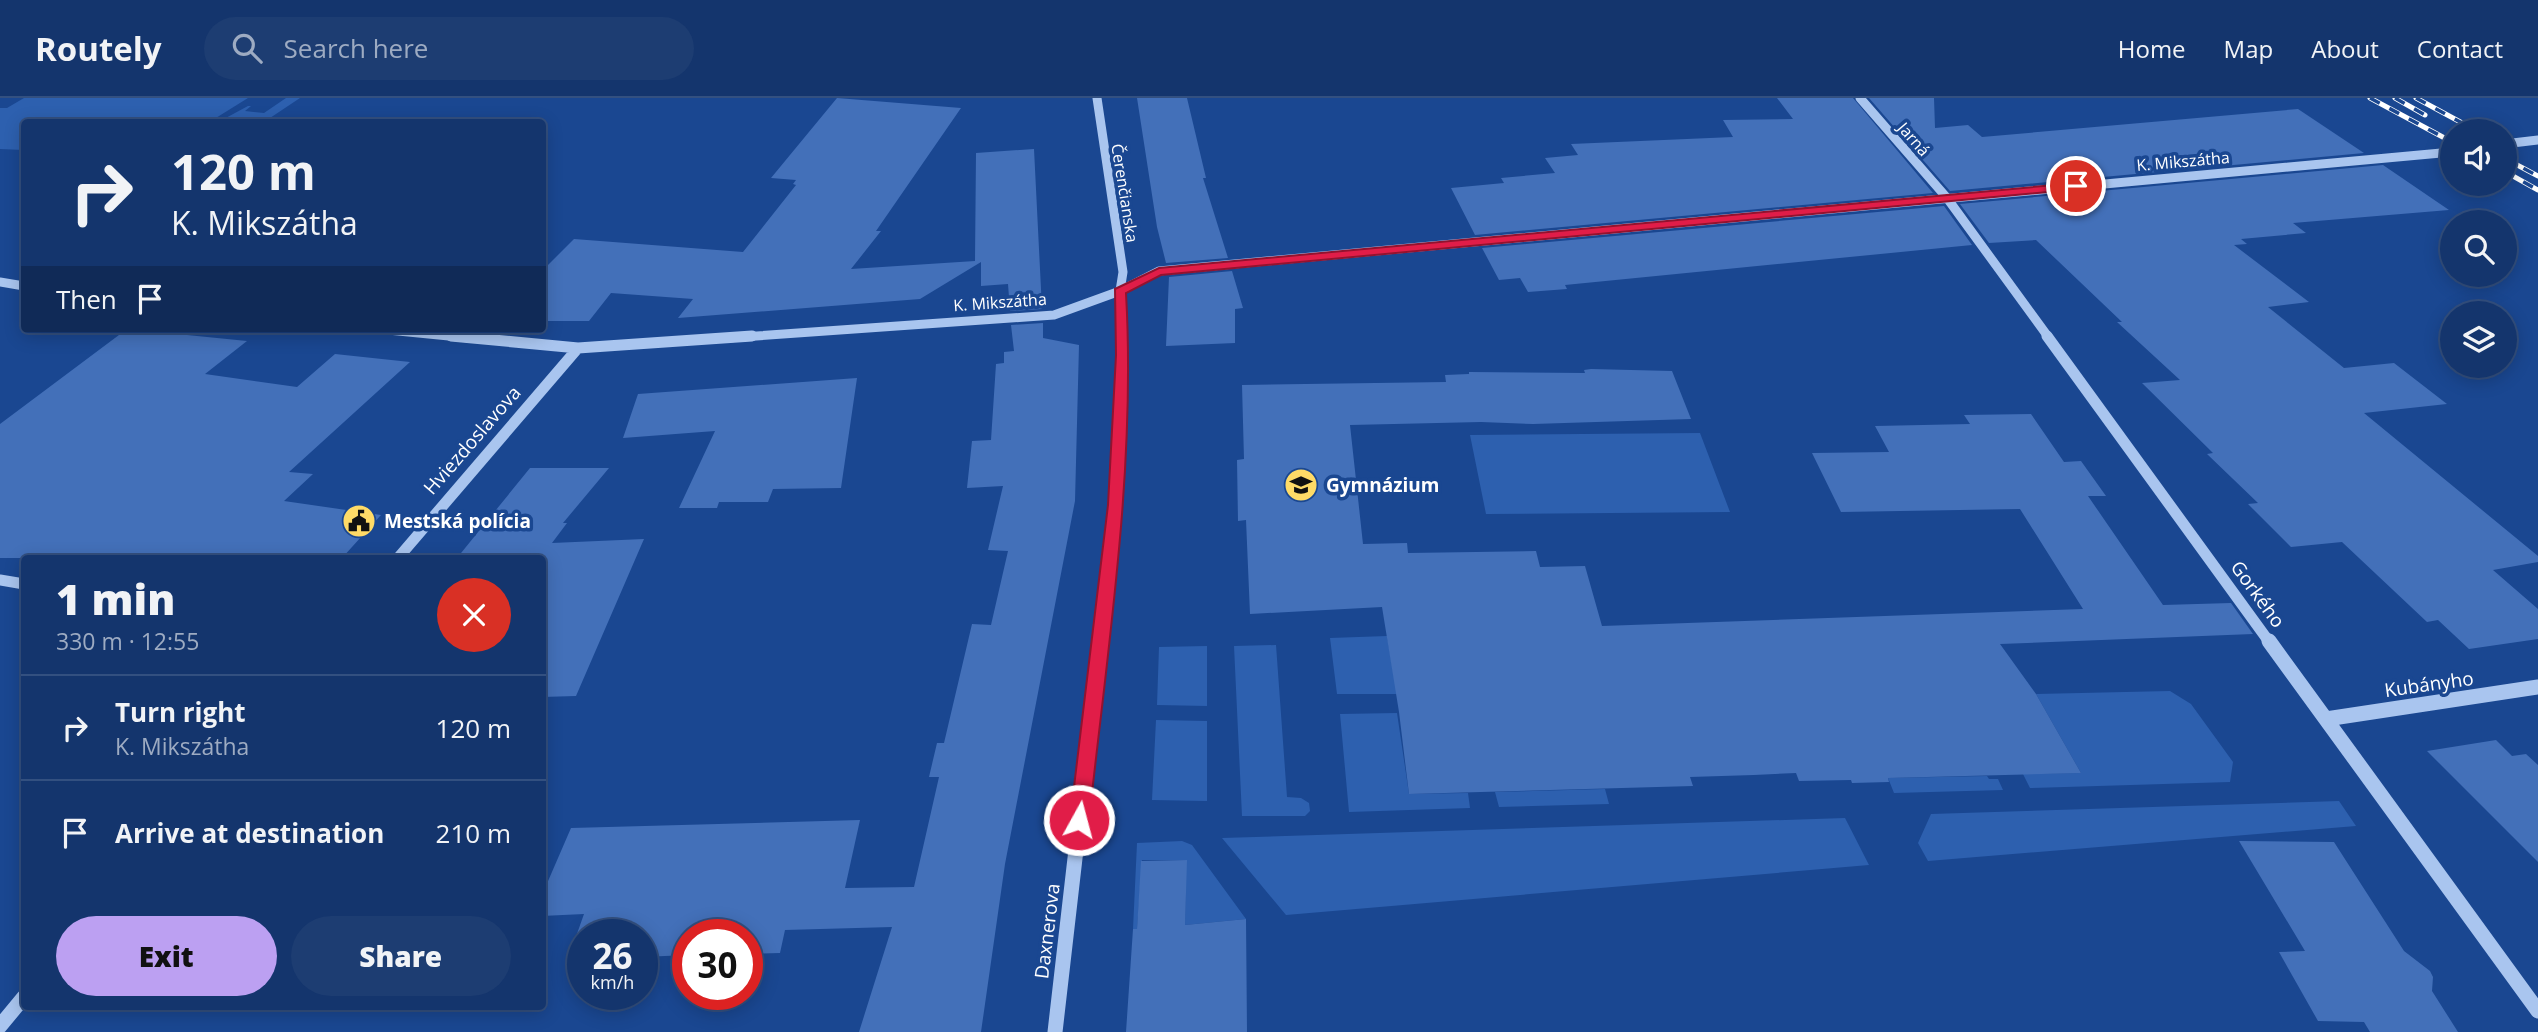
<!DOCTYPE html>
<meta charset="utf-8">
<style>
body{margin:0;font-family:"Open Sans",sans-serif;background:#1d3d72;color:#f1f3f6;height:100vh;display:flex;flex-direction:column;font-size:26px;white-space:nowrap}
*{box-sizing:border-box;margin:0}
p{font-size:23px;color:#9dabc2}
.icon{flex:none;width:38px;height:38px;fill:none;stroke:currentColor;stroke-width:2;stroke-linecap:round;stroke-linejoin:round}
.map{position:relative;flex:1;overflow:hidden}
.drawer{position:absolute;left:21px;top:457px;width:525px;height:455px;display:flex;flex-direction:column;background:#14356d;border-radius:7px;box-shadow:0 4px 18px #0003,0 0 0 2px #335080}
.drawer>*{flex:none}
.guide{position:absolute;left:21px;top:21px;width:525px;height:214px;border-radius:7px;box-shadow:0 4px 18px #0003,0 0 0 2px #335080;background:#14356d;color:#f1f3f6;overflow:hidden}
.controls{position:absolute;left:2440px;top:21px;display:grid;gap:14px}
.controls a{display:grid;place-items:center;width:77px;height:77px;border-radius:50%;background:#14356d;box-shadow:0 4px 18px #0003,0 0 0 2px #335080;font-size:35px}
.speed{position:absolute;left:567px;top:821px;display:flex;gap:14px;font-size:35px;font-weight:700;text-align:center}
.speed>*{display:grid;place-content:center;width:91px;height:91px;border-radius:50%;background:#14356d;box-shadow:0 4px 18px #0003,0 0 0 2px #335080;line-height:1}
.speed small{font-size:18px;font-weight:400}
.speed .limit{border:10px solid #d22;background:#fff;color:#111}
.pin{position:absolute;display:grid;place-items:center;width:60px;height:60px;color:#fff;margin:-30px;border:4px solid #fff;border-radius:50%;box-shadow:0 2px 7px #0007}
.me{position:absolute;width:77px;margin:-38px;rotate:7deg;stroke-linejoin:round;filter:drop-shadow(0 0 5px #0008)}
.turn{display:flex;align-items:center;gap:24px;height:147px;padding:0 35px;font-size:32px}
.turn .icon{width:91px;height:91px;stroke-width:2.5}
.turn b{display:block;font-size:49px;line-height:60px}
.then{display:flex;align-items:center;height:66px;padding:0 35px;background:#0003;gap:14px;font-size:26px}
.round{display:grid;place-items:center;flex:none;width:74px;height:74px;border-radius:37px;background:#1d3d72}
.headline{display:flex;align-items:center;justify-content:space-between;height:119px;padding:0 35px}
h1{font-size:42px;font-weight:800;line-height:52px}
.button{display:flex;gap:14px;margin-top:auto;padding:14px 35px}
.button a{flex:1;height:80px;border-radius:42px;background:#bca0f2;color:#111;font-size:28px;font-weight:800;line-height:80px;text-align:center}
.button a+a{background:#1d3d72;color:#f1f3f6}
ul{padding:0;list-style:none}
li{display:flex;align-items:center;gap:21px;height:105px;padding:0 35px;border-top:2px solid #335080}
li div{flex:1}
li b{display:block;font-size:26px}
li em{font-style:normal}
header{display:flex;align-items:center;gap:42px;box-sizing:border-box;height:98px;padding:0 35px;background:#14356d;border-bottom:2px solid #335080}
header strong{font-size:33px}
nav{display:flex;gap:38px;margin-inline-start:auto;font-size:24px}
.search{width:490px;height:63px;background:#1d3d72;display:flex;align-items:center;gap:18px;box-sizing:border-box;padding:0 24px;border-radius:38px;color:#9dabc2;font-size:26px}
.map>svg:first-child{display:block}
</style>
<header>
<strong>Routely</strong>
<div class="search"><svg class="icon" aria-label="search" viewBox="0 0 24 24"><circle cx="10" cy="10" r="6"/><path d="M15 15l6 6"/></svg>Search here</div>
<nav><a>Home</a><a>Map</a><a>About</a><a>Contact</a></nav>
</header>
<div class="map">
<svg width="2538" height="934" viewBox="0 0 2538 934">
<rect width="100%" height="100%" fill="#1a4791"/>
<path fill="#2d60af" d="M24 0H248L211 23 24 24V52L0 51V10H7Z
M286 0H300L264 24 222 22 248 8H251L245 13 264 15Z
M1700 335 1730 414 1486 416 1470 337Z
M1387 538 1397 596H1337L1330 540Z
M1276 547 1287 699 1301 700 1309 705 1310 713 1305 718H1242L1234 548Z
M1207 548V608L1157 607 1159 549Z
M2170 593 2191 606 2233 664 2230 684 2030 690 2023 676 2081 675 2036 596Z
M1397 615 1409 696 1468 695 1470 710 1349 714 1340 616Z
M1156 622 1207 623V703L1152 702Z
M1987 678 1989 681H1998L2003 692 1894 695 1888 680Z
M1605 691 1609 706 1499 709 1495 694Z
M2339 703 2356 728 1928 763 1918 745 1931 716Z
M1845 720 1869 767 1286 817 1222 740Z
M1182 743 1192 747 1246 821 1185 827 1186 762H1142L1137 831H1133L1137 745Z"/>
<path fill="#4370b9" d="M837 0 961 10 876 133H881L851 171 975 163 976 55 1034 51 1042 211 1010 213 1008 186 981 188V164L920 201 678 220 693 201 611 195 589 223H542V173L574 141 743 154 796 87 793 86 796 82 771 80Z
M1137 0H1187L1206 80H1203L1228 160 1166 165 1157 129Z
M1777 0H1853L1933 95 1475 137 1451 90 1504 85 1501 80 1555 75 1545 60 1578 57 1571 46 1733 39 1723 22 1793 21Z
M1869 0H1934L1935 30 1968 27 1982 39 2298 11 2364 55 1950 93Z
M2383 67 2449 112 2293 125 2306 135 2241 141 2247 146 2234 147 2309 204 2268 209 2344 270 2394 265 2447 306 2364 315 2538 458V464L2493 472 2538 511V541L2469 551 2438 522 2427 524 2342 444 2291 449 2248 406 2258 405 2207 356 2213 355 2142 285 2180 282 2117 224H2122L2036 142 1989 145 1960 106Z
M1944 108 1972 147 1565 187 1567 191 1528 194 1520 180 1499 182 1482 150Z
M1232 173 1243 210 1235 211V245L1166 248 1169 179Z
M1043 225V240L1079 247 1075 403 1005 766 981 934H859L892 829 785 832 780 855 747 856V836H688V857L642 859V836H583V860L568 861 584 816 542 818V797L571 730 860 722 845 790 914 789 939 679H929L937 645H944L972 526 991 527 1008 453 988 452 1003 388 967 390 972 343 991 342 996 266 1004 265V254L1014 253 1011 227Z
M127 231 247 243 205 276 297 289 335 256 410 264 289 374 313 376 284 403 381 417 342 460H0V326Z
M1591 271 1672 273 1691 321 1533 326 1481 324 1350 327 1363 446 1407 445 1408 455 1536 453 1540 469 1585 468 1602 528 2083 511 2020 411 1841 414 1812 355 1889 354 1875 328 1970 326 1964 317 2031 316 2064 364 2081 363 2106 398H2088L2163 507 2231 505 2253 536 2000 546 2036 596 2081 675 1888 680 1889 684 1852 685 1851 682 1799 683 1796 675 1754 677 1690 679 1693 688 1409 696 1399 614 1382 509 1250 516 1246 422 1238 423 1237 362 1244 361 1242 287 1446 284 1445 277 1469 276V274L1585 275 1584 272Z
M857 280 841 390 773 391 768 404H719L717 410H679L715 333 623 340 638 296Z
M530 370H609L563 425H567L552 445 644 441 576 598 542 599V458L541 460H457Z
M2496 642 2512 658 2526 656 2538 667V764L2427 653Z
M2239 743 2334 744 2404 853 2430 873 2433 879 2432 893 2458 934H2370L2364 924 2318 923 2279 854 2305 853Z
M1187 762 1185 827 1246 821 1247 934H1126L1133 831H1137L1141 763Z"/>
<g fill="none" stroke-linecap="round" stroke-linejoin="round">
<path stroke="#a9c5ef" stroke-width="9" d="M1097 0 1123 174 1120 193 1122 240
M1860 0 1947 100 2049 240
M2504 46 2538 42
M0 184 24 188
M378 231 469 240
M727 240 1054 217 1120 193 1159 173 2452 54"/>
<path stroke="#a9c5ef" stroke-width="11" d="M451 238 578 250 752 238
M2047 238 2270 545
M398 460 578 250
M0 482 24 486
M1099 545 1115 407 1122 238"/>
<path stroke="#a9c5ef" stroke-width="15" d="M2269 543 2538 913
M2326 621 2538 589
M0 928 24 899
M1055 934 1100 543"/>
<defs>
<path id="rail" d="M2370 0 2452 44
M2395 0 2425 17
M2416 0 2477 33
M2504 60 2538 78
M2504 73 2538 92"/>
</defs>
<use href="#rail" stroke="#fff" stroke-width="5"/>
<use href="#rail" stroke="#1a4791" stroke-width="3.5" stroke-dasharray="11" stroke-linecap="butt"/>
</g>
<path fill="#e11d48" stroke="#92132f" stroke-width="2" d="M2076 85 2081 88 2080 91 1161 177 1126 195C1136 371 1108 547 1089 722L1086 728 1079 730 1073 728 1070 722 1108 407 1116 257 1115 191 1159 170Z"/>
<defs>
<symbol id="school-disc" viewBox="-11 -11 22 22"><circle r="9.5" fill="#ffdb67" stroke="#1a4791"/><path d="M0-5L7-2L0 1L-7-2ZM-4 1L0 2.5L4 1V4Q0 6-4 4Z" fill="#111"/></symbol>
<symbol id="civic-disc" viewBox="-11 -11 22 22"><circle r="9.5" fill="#ffdb67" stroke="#1a4791"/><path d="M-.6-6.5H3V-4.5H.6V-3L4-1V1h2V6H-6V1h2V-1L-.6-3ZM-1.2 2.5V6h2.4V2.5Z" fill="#111"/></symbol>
</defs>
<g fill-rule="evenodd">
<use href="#school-disc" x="1282" y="368" width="38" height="38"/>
<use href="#civic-disc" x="340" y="404" width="38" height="38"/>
</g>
<g text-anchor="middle" stroke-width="7" stroke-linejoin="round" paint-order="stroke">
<g font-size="16" fill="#fff" stroke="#1a4791">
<text transform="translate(1914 41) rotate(49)" y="6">Jarná</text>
<text transform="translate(2183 63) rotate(-5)" y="6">K. Mikszátha</text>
<text transform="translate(1125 95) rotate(81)" y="6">Čerenčianska</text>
<text transform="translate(1000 204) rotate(-4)" y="6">K. Mikszátha</text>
</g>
<g font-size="19" fill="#fff" stroke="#1a4791">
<text transform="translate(472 342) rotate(-49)" y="7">Hviezdoslavova</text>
<text transform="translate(2258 496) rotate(54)" y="7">Gorkého</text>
<text transform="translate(2429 586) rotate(-8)" y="7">Kubányho</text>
<text transform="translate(1047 833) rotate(-83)" y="7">Daxnerova</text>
</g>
<g font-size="19" font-weight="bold" fill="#fff" stroke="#1a4791" text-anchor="start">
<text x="1326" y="394">Gymnázium</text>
<text x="384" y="430">Mestská polícia</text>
</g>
</g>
</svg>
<div class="controls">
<a><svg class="icon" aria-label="sound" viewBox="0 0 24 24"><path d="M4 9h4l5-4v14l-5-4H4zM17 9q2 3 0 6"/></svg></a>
<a><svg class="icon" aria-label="search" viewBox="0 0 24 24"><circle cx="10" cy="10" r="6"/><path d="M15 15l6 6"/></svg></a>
<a><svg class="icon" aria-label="layers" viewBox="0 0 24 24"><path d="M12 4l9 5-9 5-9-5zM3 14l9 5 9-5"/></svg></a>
</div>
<div class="speed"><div>26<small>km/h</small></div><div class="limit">30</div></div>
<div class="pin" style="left:2076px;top:88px;background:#d93025"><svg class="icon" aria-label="arrive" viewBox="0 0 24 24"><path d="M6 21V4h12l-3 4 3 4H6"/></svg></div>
<svg class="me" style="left:1079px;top:722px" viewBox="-20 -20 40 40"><circle r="17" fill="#e11d48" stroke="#fff" stroke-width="3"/><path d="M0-11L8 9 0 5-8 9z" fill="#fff"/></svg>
<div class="guide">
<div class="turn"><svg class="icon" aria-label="right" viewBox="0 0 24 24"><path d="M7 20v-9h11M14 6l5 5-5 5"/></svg><div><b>120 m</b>K. Mikszátha</div></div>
<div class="then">Then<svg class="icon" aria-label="arrive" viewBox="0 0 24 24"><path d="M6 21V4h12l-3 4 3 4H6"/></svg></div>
</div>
<section class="drawer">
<div class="headline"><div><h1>1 min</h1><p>330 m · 12:55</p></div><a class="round" style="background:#d93025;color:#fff"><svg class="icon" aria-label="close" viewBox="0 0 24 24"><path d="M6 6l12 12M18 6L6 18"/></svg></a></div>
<ul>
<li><svg class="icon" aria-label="right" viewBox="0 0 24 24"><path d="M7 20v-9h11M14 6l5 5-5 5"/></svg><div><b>Turn right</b><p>K. Mikszátha</p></div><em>120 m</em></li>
<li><svg class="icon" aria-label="arrive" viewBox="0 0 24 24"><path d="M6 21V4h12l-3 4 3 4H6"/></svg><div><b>Arrive at destination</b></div><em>210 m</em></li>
</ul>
<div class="button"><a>Exit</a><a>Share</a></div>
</section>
</div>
